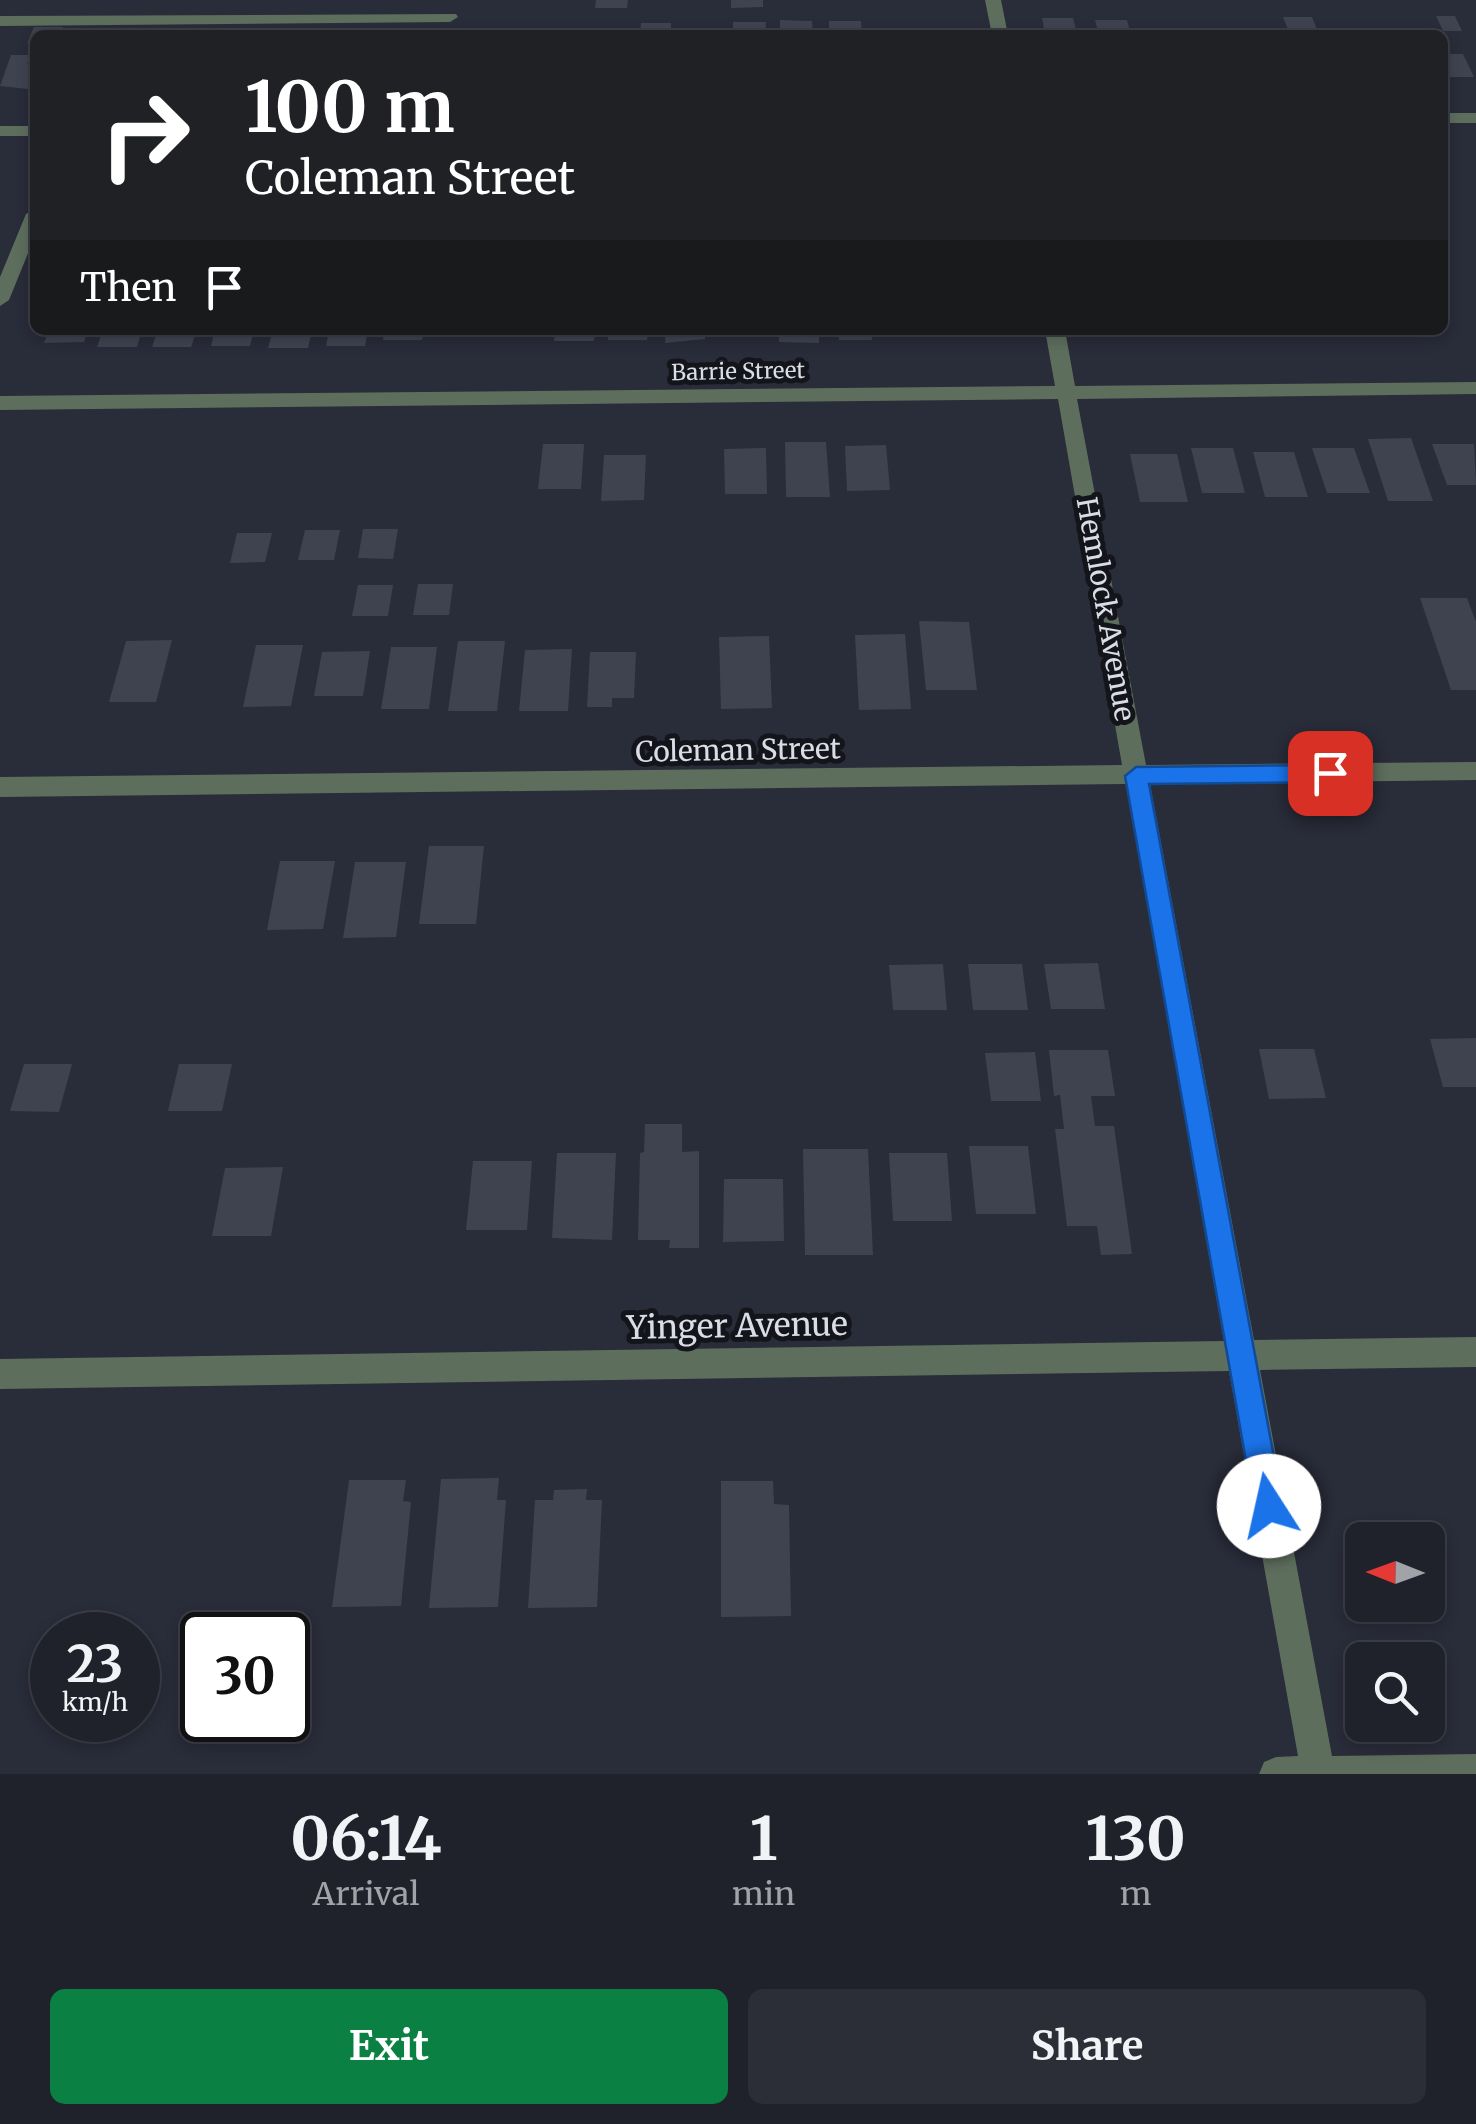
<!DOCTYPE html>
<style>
body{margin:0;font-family:Merriweather,serif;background:#2c2e37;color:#f1f3f6;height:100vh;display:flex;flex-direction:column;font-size:38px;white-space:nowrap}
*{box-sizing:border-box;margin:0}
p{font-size:32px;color:#a1a3a9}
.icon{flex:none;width:55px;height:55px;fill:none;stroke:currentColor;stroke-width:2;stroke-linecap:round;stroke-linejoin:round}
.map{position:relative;height:1774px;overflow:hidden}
.panel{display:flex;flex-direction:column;background:#1f212b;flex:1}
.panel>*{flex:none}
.banner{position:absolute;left:30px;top:30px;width:1418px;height:305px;border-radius:15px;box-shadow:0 5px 15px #0003,0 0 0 2px #3c3e47;background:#202124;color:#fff;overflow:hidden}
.needle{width:65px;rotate:271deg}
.fabs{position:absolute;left:1345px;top:1522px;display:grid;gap:20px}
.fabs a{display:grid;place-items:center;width:100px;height:100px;border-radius:15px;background:#1f212b;box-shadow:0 5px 15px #0003,0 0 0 2px #3c3e47;font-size:50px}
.speed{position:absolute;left:30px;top:1612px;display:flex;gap:20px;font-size:50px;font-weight:700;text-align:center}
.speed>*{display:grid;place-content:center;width:130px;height:130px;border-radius:50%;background:#1f212b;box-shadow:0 5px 15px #0003,0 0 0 2px #3c3e47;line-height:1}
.speed small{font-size:25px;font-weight:400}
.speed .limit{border:5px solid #111;border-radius:15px;background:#fff;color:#111}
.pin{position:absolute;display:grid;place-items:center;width:85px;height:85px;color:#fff;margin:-42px;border-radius:20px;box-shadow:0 5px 15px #0006}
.me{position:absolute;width:110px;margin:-55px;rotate:350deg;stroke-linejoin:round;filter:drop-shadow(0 0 8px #0008)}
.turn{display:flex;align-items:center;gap:35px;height:210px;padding:0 50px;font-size:45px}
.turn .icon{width:130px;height:130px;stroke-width:2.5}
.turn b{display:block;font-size:70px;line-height:85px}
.then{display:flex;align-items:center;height:95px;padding:0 50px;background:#0003;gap:20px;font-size:38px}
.eta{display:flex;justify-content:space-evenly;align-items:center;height:170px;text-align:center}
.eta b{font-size:60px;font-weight:700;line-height:70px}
.cta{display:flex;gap:20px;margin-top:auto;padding:20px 50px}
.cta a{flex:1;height:115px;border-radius:15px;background:#0b8043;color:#fff;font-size:40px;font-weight:700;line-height:115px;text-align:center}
.cta a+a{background:#2c2e37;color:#f1f3f6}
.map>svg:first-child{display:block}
</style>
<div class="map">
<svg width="1476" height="1774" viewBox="0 0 1476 1774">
<rect width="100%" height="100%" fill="#292c39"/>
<path fill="#3f4350" d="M596 0H628L627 8H595Z
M731 0H763V7L731 8Z
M1436 16H1455L1462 31H1443Z
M1283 17H1312L1318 32H1289Z
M1042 18H1073L1077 34H1045Z
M780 20 812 21 813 35H780Z
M1095 20H1127L1131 35H1099Z
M829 21H861L862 35H829Z
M733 22H766L765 35H733Z
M641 23H671V35H640Z
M34 27H63L59 35H35V43H27Z
M1442 54H1463L1474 77H1442Z
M11 55H31L27 64H35V75L28 89 0 86Z
M49 330H88L84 342 44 343Z
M103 330H142L137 347H97Z
M158 330H197L191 347H152Z
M215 330H254L250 346H211Z
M273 330H312L308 348H268Z
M329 330H368L365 346H326Z
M385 330H424L422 340H383Z
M555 330H595L594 341H554Z
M608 330H648L647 340H608Z
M666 330H705V339L665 343Z
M722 330H762V336H722Z
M779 330H819V343L779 342Z
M838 330H871L872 340H839Z
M1411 438 1433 501H1388L1368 439Z
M785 442H826L830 497H786Z
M543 444H584L581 489H538Z
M1432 444H1474L1476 485H1447Z
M886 445 890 490 847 491 845 446Z
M766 448 767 494H725L724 449Z
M1191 448H1233L1245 493H1202Z
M1312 448H1354L1370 493H1327Z
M1253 452H1294L1308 497H1265Z
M1130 454H1177L1188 502H1140Z
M604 455H646L644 500 601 501Z
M363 529H398L393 559 358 558Z
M305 530H340L334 560H298Z
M237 533H272L265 562 230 563Z
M418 584H453L449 615H413Z
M358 585H393L388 616H352Z
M1420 598H1467L1476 622V690H1451Z
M919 621 969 622 977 690H926Z
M905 634 911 709 859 710 855 635Z
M769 636 772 708 721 709 719 637Z
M172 640 156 702H109L126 641Z
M458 641H505L497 711H448Z
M256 645H303L291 706 243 707Z
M391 647H437L429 709H381Z
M572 649 568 711H519L525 650Z
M370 651 363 696H314L322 652Z
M590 652H636L634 698H612V707H587Z
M429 846H484L476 924H419Z
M280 861H335L323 929 267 930Z
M355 862H406L396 937 343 938Z
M1098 963 1105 1009H1051L1044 964Z
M943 964 947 1010H893L889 965Z
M968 964H1022L1028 1010H973Z
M1476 1038V1087H1443L1430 1039Z
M1259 1049H1314L1326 1098 1269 1099Z
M1049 1050H1108L1115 1096H1091L1095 1126H1114L1132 1254 1101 1255 1097 1226H1067L1055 1129H1064L1060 1095 1054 1096Z
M1035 1052 1041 1101H991L985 1053Z
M24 1064H72L59 1112 10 1111Z
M179 1064H232L222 1111H168Z
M645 1124H682V1152L699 1151V1248H669L670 1240H638L640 1153 644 1152Z
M969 1146H1028L1036 1214H976Z
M803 1149H868L873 1255H805Z
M557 1153H616L612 1240 552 1238Z
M889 1153H947L952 1221H893Z
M473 1161H532L527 1230H466Z
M283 1167 271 1236H212L225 1168Z
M724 1179H783L784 1241 723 1242Z
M499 1478 497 1500H506L498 1607 429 1608 441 1479Z
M349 1480H406L403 1501 411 1502 401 1606 332 1607Z
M721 1481H773L774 1504 789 1505 791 1616 721 1617Z
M587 1489 586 1500H602L597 1607 528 1608 535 1500H553L554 1490Z"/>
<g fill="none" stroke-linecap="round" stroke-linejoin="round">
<path fill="#5d6e5d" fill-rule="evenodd" d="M985 0H1001L1008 35H992Z
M456 14 458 17 450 22 0 26V16Z
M1442 113H1476V123H1442Z
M0 126H35V136H0Z
M35 209V236L9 300 0 306V277L26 214Z
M1045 330H1065L1075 386 1476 382V394L1077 399 1146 765 1476 762V780L1150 784 1254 1340 1476 1337V1367L1260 1370 1332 1756 1476 1754V1774H1259L1264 1762 1276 1757 1298 1756 1229 1371 0 1389V1359L1224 1341 1126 784 0 797V777L1122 765 1058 399 0 410V396L1055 386Z"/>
</g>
<path fill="#1a73e8" stroke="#114b97" stroke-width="2.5" d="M1330 765 1340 773 1330 782 1149 784 1283 1506 1279 1517 1269 1521 1259 1517 1254 1506 1125 776 1136 767Z"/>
<g text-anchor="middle" stroke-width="10" stroke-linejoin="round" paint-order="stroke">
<g font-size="22" fill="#dadde6" stroke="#13151b">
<text transform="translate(738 371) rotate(-1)" y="8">Barrie Street</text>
</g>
<g font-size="28" fill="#dadde6" stroke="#13151b">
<text transform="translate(1106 609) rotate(80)" y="10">Hemlock Avenue</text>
<text transform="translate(738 750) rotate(-1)" y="10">Coleman Street</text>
</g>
<g font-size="32" fill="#dadde6" stroke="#13151b">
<text transform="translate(737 1326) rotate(-1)" y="11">Yinger Avenue</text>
</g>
</g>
</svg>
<div class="fabs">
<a><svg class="needle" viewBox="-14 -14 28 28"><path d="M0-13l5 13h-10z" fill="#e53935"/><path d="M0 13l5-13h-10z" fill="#a1a3a9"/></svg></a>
<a><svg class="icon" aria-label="search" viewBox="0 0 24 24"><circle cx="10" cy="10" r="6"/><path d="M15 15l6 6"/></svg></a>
</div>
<div class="speed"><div>23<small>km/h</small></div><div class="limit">30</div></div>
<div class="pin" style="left:1330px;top:773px;background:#d93025"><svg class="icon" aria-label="arrive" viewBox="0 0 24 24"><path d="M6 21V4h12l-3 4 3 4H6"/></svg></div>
<svg class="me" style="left:1269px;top:1506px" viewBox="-20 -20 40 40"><circle r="19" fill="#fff"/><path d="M0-13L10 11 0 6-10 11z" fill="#1a73e8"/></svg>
<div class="banner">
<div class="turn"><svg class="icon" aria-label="right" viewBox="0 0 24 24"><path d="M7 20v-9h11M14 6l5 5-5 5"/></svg><div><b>100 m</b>Coleman Street</div></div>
<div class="then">Then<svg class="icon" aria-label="arrive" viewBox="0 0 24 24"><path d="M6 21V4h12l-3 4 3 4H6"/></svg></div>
</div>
</div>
<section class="panel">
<div class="eta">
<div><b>06:14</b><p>Arrival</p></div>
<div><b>1</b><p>min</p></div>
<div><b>130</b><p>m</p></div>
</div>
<div class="cta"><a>Exit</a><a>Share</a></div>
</section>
